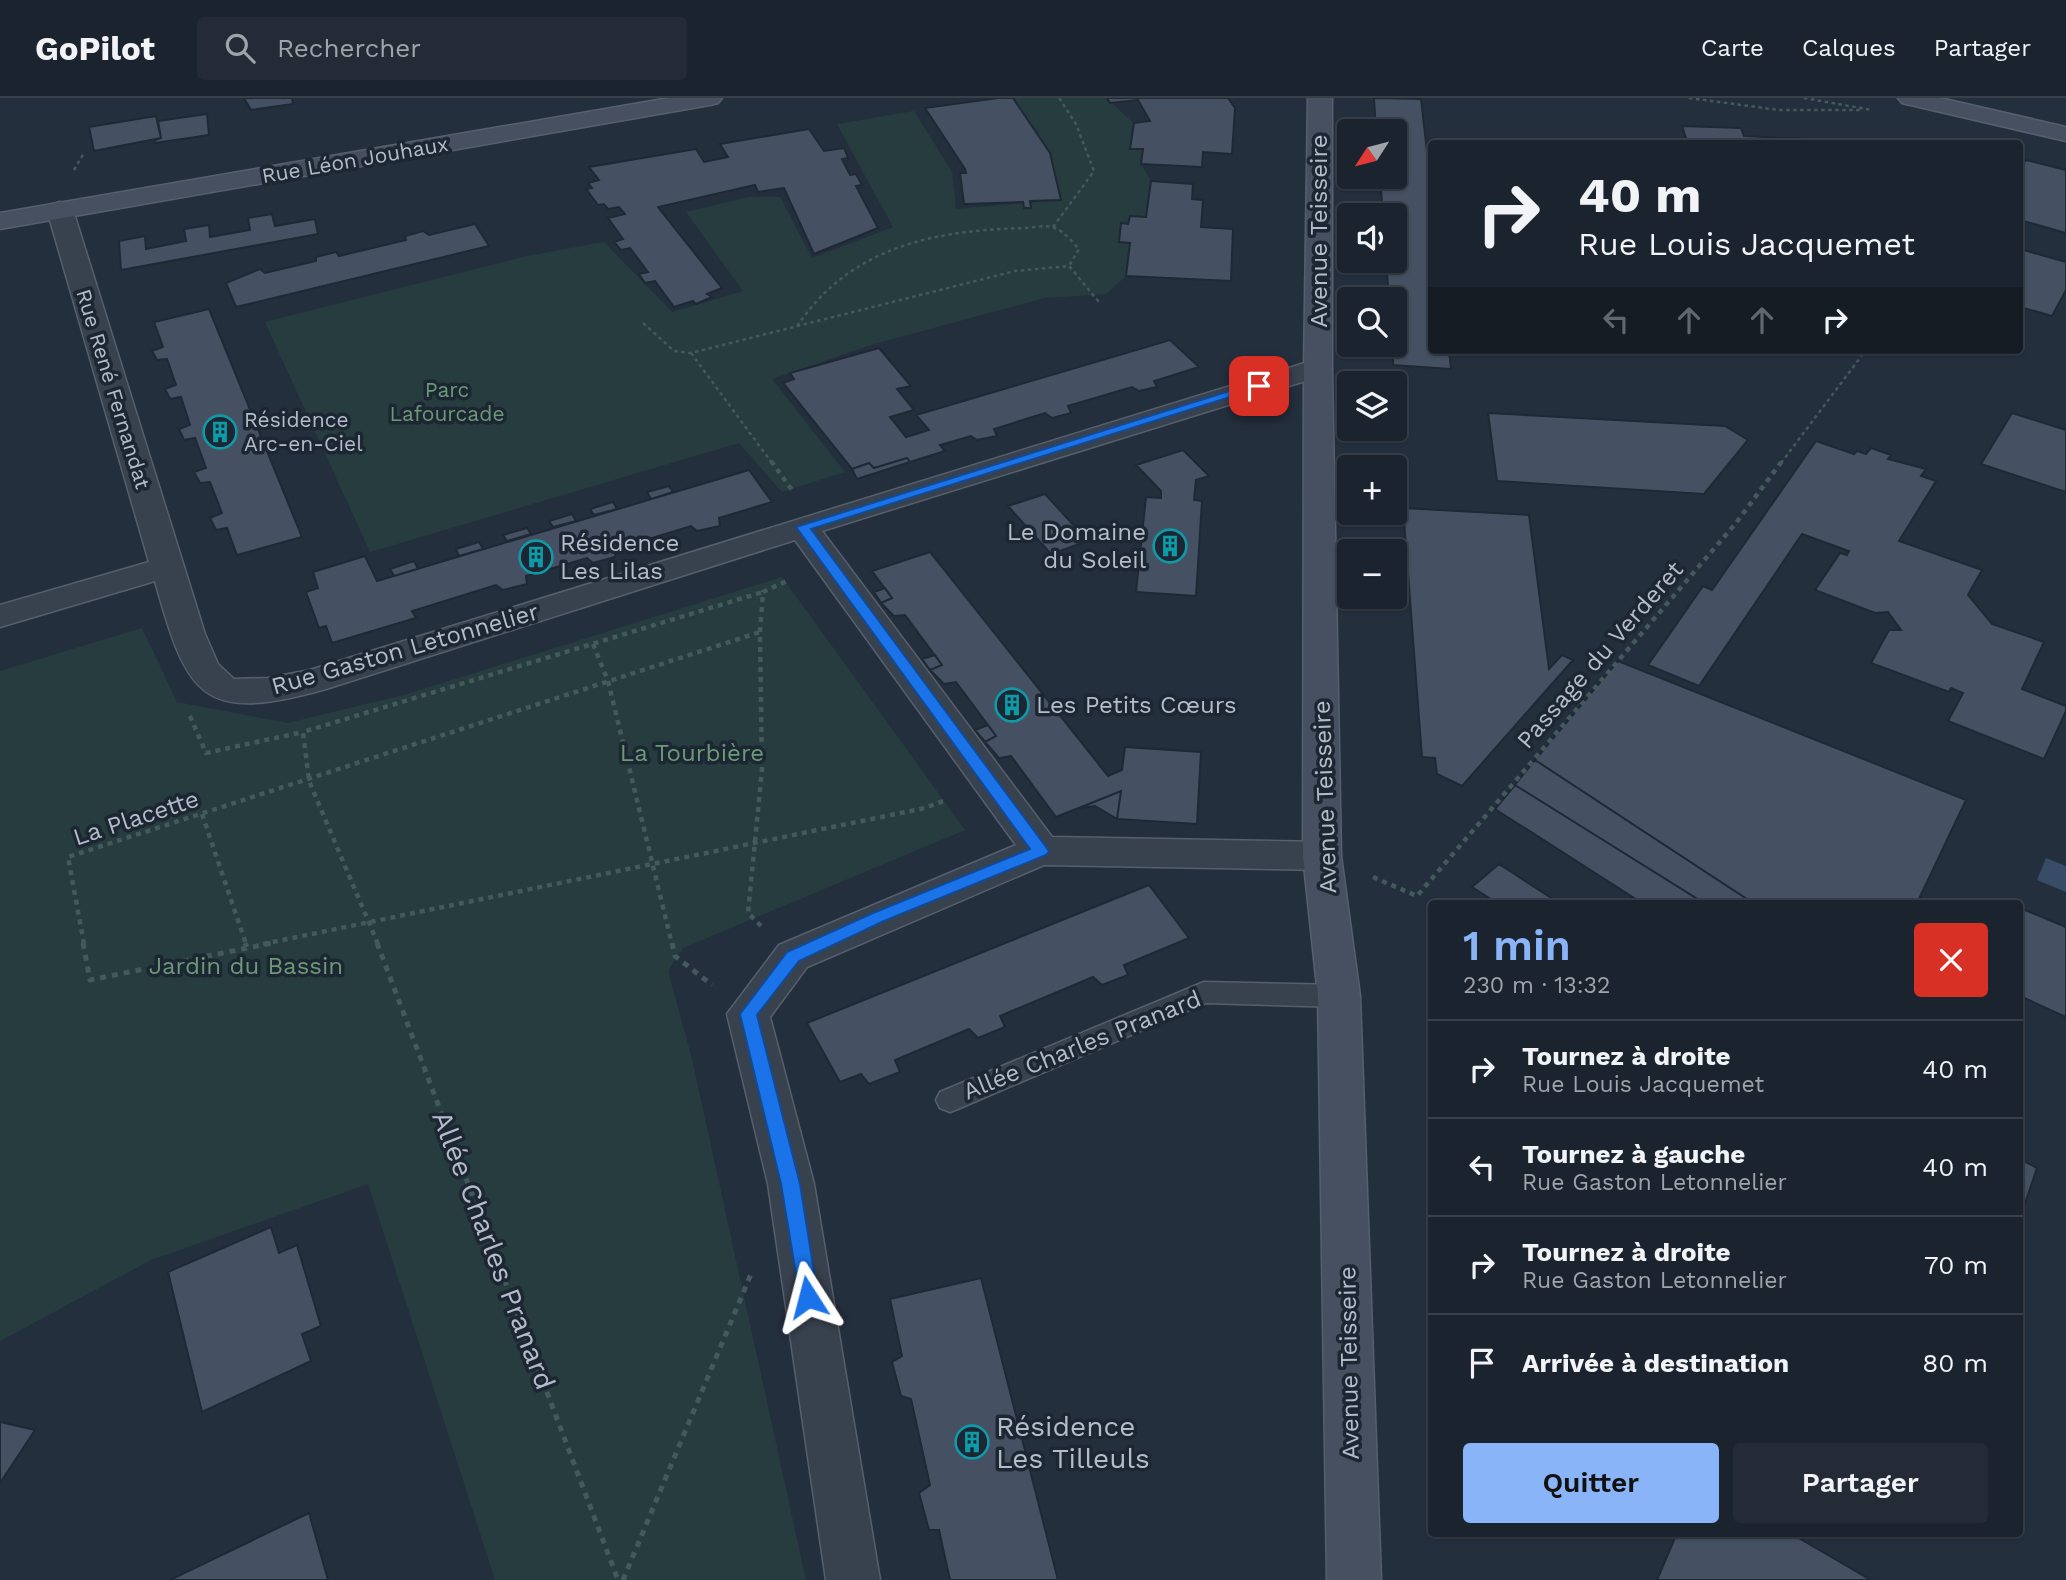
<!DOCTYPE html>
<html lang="fr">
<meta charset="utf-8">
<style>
body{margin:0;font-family:"Work Sans",sans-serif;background:#242b36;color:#f1f3f6;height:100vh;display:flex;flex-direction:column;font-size:26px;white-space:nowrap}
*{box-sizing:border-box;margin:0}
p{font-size:23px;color:#a0a4aa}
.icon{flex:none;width:38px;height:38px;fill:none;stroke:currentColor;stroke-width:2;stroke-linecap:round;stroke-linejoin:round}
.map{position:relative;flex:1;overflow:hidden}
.side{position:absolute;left:1428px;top:802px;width:595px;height:637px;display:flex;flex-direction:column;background:#1b232e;border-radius:7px;box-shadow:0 2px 5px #0004,0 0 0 2px #39404a}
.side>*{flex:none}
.top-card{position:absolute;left:1428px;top:42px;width:595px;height:214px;border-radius:7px;box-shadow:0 2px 5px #0004,0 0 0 2px #39404a;background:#1b232e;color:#f1f3f6;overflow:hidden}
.needle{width:46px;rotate:234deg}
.fabs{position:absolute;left:1337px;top:21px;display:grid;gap:14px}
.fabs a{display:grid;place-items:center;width:70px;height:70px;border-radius:7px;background:#1b232e;box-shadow:0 2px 5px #0004,0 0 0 2px #39404a;font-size:35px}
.pin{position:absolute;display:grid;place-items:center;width:60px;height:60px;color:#fff;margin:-30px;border-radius:14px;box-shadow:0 4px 10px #0006}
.me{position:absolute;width:77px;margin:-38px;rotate:351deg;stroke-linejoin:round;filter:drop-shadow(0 0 5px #0008)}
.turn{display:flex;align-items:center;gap:24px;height:147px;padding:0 35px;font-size:32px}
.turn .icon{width:91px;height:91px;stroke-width:2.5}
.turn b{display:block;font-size:49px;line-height:60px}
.lanes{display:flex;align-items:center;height:66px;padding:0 35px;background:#0003;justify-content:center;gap:35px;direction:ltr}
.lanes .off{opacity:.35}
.round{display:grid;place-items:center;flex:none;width:74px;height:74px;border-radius:7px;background:#242b36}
.head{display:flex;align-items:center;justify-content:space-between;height:119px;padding:0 35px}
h1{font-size:42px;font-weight:600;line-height:52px;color:#8ab4f8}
.primary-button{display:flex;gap:14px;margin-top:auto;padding:14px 35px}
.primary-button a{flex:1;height:80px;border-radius:7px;background:#8ab4f8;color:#111;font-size:28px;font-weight:600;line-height:80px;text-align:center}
.primary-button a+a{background:#242b36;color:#f1f3f6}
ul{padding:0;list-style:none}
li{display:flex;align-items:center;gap:21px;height:98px;padding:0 35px;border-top:2px solid #39404a}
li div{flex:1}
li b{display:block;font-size:26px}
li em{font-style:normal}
header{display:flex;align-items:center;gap:42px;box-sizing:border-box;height:98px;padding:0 35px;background:#1b232e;border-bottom:2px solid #39404a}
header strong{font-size:33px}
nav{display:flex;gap:38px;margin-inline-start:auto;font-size:24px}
.search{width:490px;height:63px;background:#242b36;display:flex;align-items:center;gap:18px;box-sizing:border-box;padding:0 24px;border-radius:7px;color:#a0a4aa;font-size:26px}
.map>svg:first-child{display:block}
</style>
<header>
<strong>GoPilot</strong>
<div class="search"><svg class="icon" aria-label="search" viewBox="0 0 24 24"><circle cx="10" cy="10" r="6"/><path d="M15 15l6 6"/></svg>Rechercher</div>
<nav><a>Carte</a><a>Calques</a><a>Partager</a></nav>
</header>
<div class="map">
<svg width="2066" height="1482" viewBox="0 0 2066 1482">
<rect width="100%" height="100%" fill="#242f3e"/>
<path fill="#263c3f" d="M1013 0H1107L1133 25 1131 50 1143 51 1141 66 1151 83 1146 119 1131 118 1128 126H1121L1130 145 1126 178 1106 196 1045 200 874 246 772 281 845 374 782 394 739 345 370 454 265 224 527 158 604 144 672 214 743 193 686 114 748 99H780L812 160 893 129 837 26 914 13 952 74 956 111 1061 102 1050 55Z
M782 479 965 732 683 850 668 873 692 961 806 1482H495L368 1086 151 1162 0 1243V573L142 530 177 604 288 625 407 596Z"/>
<path fill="#394c67" d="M2046 760 2066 768V794L2037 782Z"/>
<path fill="#455162" stroke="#1f2835" stroke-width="2" d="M244 0H292L293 6 251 12Z
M998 0H1013L1050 55 1061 102 1030 103 1031 110H1024L1023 104 964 106 960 75H966L965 71 925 10Z
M1107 0H1228L1235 10 1232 56 1203 54 1202 69 1141 66 1143 51H1130L1134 25 1150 23 1138 2 1110 5Z
M1374 0 1421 1 1432 97V252H1449L1451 271 1393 267 1395 201H1389L1386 163H1395V117H1383L1380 79H1395V33H1376Z
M207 16 209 37 155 45V42L161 40 158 23Z
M156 18 161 40 94 53 89 29Z
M1682 28 1741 30 1744 38 1827 42 1828 46H1688Z
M809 31 824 53 844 50 848 60 842 61 850 77 856 76 862 87 856 88 878 130 814 156 784 90 758 94 755 87 658 109 722 190 707 196 712 199 696 206 693 203 674 209 655 183 645 185 639 176 648 174 630 150 621 152 614 144 623 141 608 120 625 116 619 109 608 111 604 106 598 107 586 91 592 90 588 85 599 82 589 69 696 51 704 64 728 59 720 46Z
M2026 62 2066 72V135L2020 122V69Z
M1151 83 1193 86 1192 101 1203 102 1201 129 1233 131 1231 183 1126 178 1130 145 1119 144 1121 125 1128 126 1130 118 1146 119Z
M272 116 275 128 315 121 318 136 121 172 119 143 145 138 146 151 186 143 184 131 209 127 210 139 250 132 248 120Z
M475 126 489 148 236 209 226 185 260 171 265 175 316 163V159L336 154 339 158 406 142 405 138 423 133 429 137Z
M2020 151 2066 164V192L2052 218 2020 209Z
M209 211 302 439 237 457 227 430 216 432 210 420 222 415 210 384 200 385 194 374 206 370 195 340 184 342 179 331 190 327 181 299 170 301 165 291 176 287 167 261 157 262 152 253 163 249 154 224Z
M1170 242 1199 269 1154 283 1157 289 1139 293 1132 289 1068 308 1071 315 1052 320 1045 315 994 331 997 338 977 342 971 338 940 347 945 353 910 364 907 360 874 370 869 365 852 371 783 285 794 281 790 275 879 250 911 288 897 291 914 312 890 319 906 339 929 332 916 317Z
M1488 315 1725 328 1748 342 1704 396 1497 383Z
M2012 315 2066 332V394L1981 366Z
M1816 343 1854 356 1857 353 1866 356 1871 350 1891 357 1888 361 1926 371 1921 378 1936 383 1899 443 1982 472 1968 497 1992 526 2044 544 2022 591 2066 608V613L2044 661 1948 623 1963 595 1951 590 1949 594 1871 565 1889 532H1901L1888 514 1875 515 1815 492 1840 455 1847 457 1849 453 1802 436 1699 588 1648 567 1703 488 1712 492Z
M1183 352 1209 378 1196 382 1194 402 1202 403 1196 498 1136 494 1146 399 1161 400V393L1136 367Z
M907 360 910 364 857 381 852 371 869 365 874 370Z
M749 372 772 404 719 420 720 428 697 433 691 428 616 451 615 459 593 465 587 460 526 478 527 486 503 492 496 487 412 513 416 520 332 545 326 528 319 530 306 494 318 490 313 474 365 458 377 483Z
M669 388 673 394 651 401 647 394Z
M1045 396 1088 443 1051 456 1008 408Z
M613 404 617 411 594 417 590 411Z
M1403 410 1529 417 1549 571 1562 557 1573 562 1462 688 1437 676 1435 660 1422 659Z
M572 416 576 423 553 429 549 423Z
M527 430 531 436 507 443 503 437Z
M479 444 483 451 459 458 456 451Z
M930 454 1108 678 1122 672 1125 649 1201 654 1197 726 1117 721 1121 693 1056 719 1011 658 999 660 985 644 996 638 956 584 944 586 930 572 942 567 905 517 894 518 881 505 892 500 872 473Z
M414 463 418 471 394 478 390 471Z
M885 490 892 500 881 505 874 494Z
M935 557 942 567 930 572 922 561Z
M1618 563 1966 702 1917 805H1753L1535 662Z
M988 627 996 638 985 644 975 632Z
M1535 662 1753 805H1704L1515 687Z
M1515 687 1704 805H1642L1495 711Z
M1121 693 1117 721 1095 708 1079 710Z
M1499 766 1559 805H1497L1472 789Z
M1149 787 1189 840 1124 867 1128 877 1102 887 1093 879 1000 918 1005 929 978 940 969 931 895 962 900 974 869 986 861 976 840 984 807 925Z
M2020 810 2066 829V919L2020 898Z
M2020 1061 2037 1070 2020 1120Z
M271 1129 279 1155 297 1147 321 1228 302 1236 311 1263 202 1314 168 1174Z
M981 1180 1058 1482H950L939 1432H929L919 1395 930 1387 911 1301 901 1298 892 1264 902 1258 890 1201Z
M0 1324 35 1332 0 1385Z
M309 1415 328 1482H170Z
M1677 1435H1790L1871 1482H1657Z"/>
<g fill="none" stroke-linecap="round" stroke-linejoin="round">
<defs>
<path id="lane" d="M1204 884 1339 887 1348 891 1352 898 1348 905 1339 909 1206 905 960 1010 950 1014 940 1010 936 1002 940 994Z"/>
<path id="street" d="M60 104 69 107 73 112 205 536 218 566 234 581 268 580 310 572 1308 264 1318 261 1328 264 1332 270 1328 276 822 433 1052 739 1322 744 1336 748 1341 758 1336 768 1322 772 1044 767 807 869 770 919 814 1086 880 1482H826L768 1086 727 916 779 847 1016 747 795 442 326 591C202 626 187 599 155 483L0 529V507L149 464 47 112 51 107Z"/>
<path id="secondary" d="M669 0H722L718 5 710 7 0 131V115Z
M1308 0H1332V270L1341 758 1360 898 1381 1482H1327L1318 898 1303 758 1304 270Z
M1898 0H1940L2066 29V43L1902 5Z"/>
</defs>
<use href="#lane" stroke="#565f6c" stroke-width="3"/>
<use href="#street" stroke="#565f6c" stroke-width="3"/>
<use href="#secondary" stroke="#565f6c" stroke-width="3"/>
<path stroke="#44595c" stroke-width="2.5" stroke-dasharray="3.5 3.5" stroke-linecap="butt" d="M1689 0 1779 12H1861
M1804 0 1872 12
M74 72 84 55
M1053 129 1094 73 1076 26 1059 0
M643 225 674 253 691 255 1015 173 1069 168 1099 204
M797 228C814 204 833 184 858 169 908 138 966 132 1023 130 1033 130 1045 126 1055 130 1065 134 1072 144 1079 151L1069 168
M691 255 772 365
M1781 365 1866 252"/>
<path stroke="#44595c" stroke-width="4.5" stroke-dasharray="5 5" stroke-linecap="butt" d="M771 363 792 392
M593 546 608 583 672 846
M190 618 206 655 303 634
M202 716 246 846
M1373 779 1417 798 1736 425 1782 363
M761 828 748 815 762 671 760 534 763 494 789 482
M84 846 68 759 760 534
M263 846 925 710 946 702
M378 846 309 683 303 634 763 494"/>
<path stroke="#44595c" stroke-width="5" stroke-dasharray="6 6" stroke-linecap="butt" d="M83 845 90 882 272 845
M245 845 247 849
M377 845 618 1482
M672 845 675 858 712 887
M623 1482 751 1176"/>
<use href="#lane" fill="#38414e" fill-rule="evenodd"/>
<use href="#street" fill="#38414e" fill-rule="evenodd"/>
<use href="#secondary" fill="#465061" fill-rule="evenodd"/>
</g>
<path fill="#1a73e8" stroke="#114b97" stroke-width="2" d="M1255 285 1265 288 811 431 1049 753 1046 757 884 823 799 863 757 917 800 1086 818 1199 815 1206 808 1208 801 1206 781 1086 740 916 787 854 873 815 1030 751 796 429Z"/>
<defs>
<symbol id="building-ring" viewBox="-11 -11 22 22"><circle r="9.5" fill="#1d2633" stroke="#0f9aa8" stroke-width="1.5"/><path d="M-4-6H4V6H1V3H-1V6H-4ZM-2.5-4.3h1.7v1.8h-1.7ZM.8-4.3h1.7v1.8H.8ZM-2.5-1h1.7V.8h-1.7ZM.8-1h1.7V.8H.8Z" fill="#0f9aa8"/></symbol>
</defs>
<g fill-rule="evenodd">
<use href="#building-ring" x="201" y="315" width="38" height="38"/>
<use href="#building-ring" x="1151" y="429" width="38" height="38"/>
<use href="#building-ring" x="517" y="440" width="38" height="38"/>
<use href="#building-ring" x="993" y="588" width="38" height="38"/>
<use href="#building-ring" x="953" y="1325" width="38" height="38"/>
</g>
<g text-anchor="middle" stroke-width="7" stroke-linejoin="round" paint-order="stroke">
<g font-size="21" fill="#b4bcc9" stroke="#1d2633">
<text transform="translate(355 62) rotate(-10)" y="7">Rue Léon Jouhaux</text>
<text transform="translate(113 291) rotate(73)" y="7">Rue René Fernandat</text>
</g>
<g font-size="21" fill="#6b9a76" stroke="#1d2633">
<text x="447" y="299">Parc<tspan x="447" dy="24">Lafourcade</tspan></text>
</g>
<g font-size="21" fill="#b4bcc9" stroke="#1d2633" text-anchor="start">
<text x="244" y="329">Résidence<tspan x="244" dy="24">Arc-en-Ciel</tspan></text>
</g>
<g font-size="24" fill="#b4bcc9" stroke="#1d2633">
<text transform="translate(1319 133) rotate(-90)" y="8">Avenue Teisseire</text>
<text transform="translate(405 551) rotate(-16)" y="8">Rue Gaston Letonnelier</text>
<text transform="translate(1600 557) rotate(-49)" y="8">Passage du Verderet</text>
<text transform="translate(1325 699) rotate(-92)" y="8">Avenue Teisseire</text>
<text transform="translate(136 720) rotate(-18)" y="8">La Placette</text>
<text transform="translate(1082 947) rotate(-22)" y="8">Allée Charles Pranard</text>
<text transform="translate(1349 1265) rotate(-91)" y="8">Avenue Teisseire</text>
</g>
<g font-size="24" fill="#b4bcc9" stroke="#1d2633" text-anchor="start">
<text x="1146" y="442" text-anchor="end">Le Domaine<tspan x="1146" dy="28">du Soleil</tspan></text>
<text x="560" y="453">Résidence<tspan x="560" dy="28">Les Lilas</tspan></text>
<text x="1036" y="615">Les Petits Cœurs</text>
</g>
<g font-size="24" fill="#6b9a76" stroke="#1d2633">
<text x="692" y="663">La Tourbière</text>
<text x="246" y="876">Jardin du Bassin</text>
</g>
<g font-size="28" fill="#b4bcc9" stroke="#1d2633">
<text transform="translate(494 1152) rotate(69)" y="10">Allée Charles Pranard</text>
</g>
<g font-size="28" fill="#b4bcc9" stroke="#1d2633" text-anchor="start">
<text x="996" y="1338">Résidence<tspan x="996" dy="32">Les Tilleuls</tspan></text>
</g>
</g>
</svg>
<div class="fabs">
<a><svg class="needle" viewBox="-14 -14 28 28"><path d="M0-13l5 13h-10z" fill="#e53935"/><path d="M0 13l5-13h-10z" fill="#a0a4aa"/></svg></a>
<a><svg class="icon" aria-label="sound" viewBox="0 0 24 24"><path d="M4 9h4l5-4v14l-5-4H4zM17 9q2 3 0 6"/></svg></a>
<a><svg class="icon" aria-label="search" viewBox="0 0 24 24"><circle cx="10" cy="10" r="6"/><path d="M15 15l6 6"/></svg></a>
<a><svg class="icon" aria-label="layers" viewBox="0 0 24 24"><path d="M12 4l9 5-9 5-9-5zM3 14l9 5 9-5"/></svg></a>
<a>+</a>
<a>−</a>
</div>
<div class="pin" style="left:1259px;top:288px;background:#d93025"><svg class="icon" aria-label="arrive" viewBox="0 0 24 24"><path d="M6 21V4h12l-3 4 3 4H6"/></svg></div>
<svg class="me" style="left:808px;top:1199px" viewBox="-20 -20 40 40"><path d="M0-17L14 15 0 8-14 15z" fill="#1a73e8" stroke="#fff" stroke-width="4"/></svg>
<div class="top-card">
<div class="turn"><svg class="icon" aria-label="right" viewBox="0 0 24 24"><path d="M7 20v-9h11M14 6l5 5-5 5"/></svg><div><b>40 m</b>Rue Louis Jacquemet</div></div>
<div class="lanes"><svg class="icon off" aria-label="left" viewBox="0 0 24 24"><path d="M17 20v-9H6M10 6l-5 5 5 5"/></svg><svg class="icon off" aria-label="ahead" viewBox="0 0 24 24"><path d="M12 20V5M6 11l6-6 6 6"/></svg><svg class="icon off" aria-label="ahead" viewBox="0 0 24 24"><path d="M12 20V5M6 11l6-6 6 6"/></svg><svg class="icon" aria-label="right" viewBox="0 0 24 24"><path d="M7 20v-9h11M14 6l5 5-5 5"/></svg></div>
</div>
<section class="side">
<div class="head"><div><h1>1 min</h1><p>230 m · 13:32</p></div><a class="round" style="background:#d93025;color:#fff"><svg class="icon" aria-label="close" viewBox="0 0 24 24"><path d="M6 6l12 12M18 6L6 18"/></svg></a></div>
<ul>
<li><svg class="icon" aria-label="right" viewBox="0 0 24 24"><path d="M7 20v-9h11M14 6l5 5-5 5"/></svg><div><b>Tournez à droite</b><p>Rue Louis Jacquemet</p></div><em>40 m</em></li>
<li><svg class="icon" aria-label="left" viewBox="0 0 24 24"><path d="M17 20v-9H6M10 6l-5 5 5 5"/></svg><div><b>Tournez à gauche</b><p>Rue Gaston Letonnelier</p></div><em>40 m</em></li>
<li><svg class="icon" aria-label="right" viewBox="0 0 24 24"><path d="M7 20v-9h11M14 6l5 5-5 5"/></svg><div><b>Tournez à droite</b><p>Rue Gaston Letonnelier</p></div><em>70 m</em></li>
<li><svg class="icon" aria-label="arrive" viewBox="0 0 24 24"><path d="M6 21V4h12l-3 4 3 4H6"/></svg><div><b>Arrivée à destination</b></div><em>80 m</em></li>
</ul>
<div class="primary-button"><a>Quitter</a><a>Partager</a></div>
</section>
</div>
